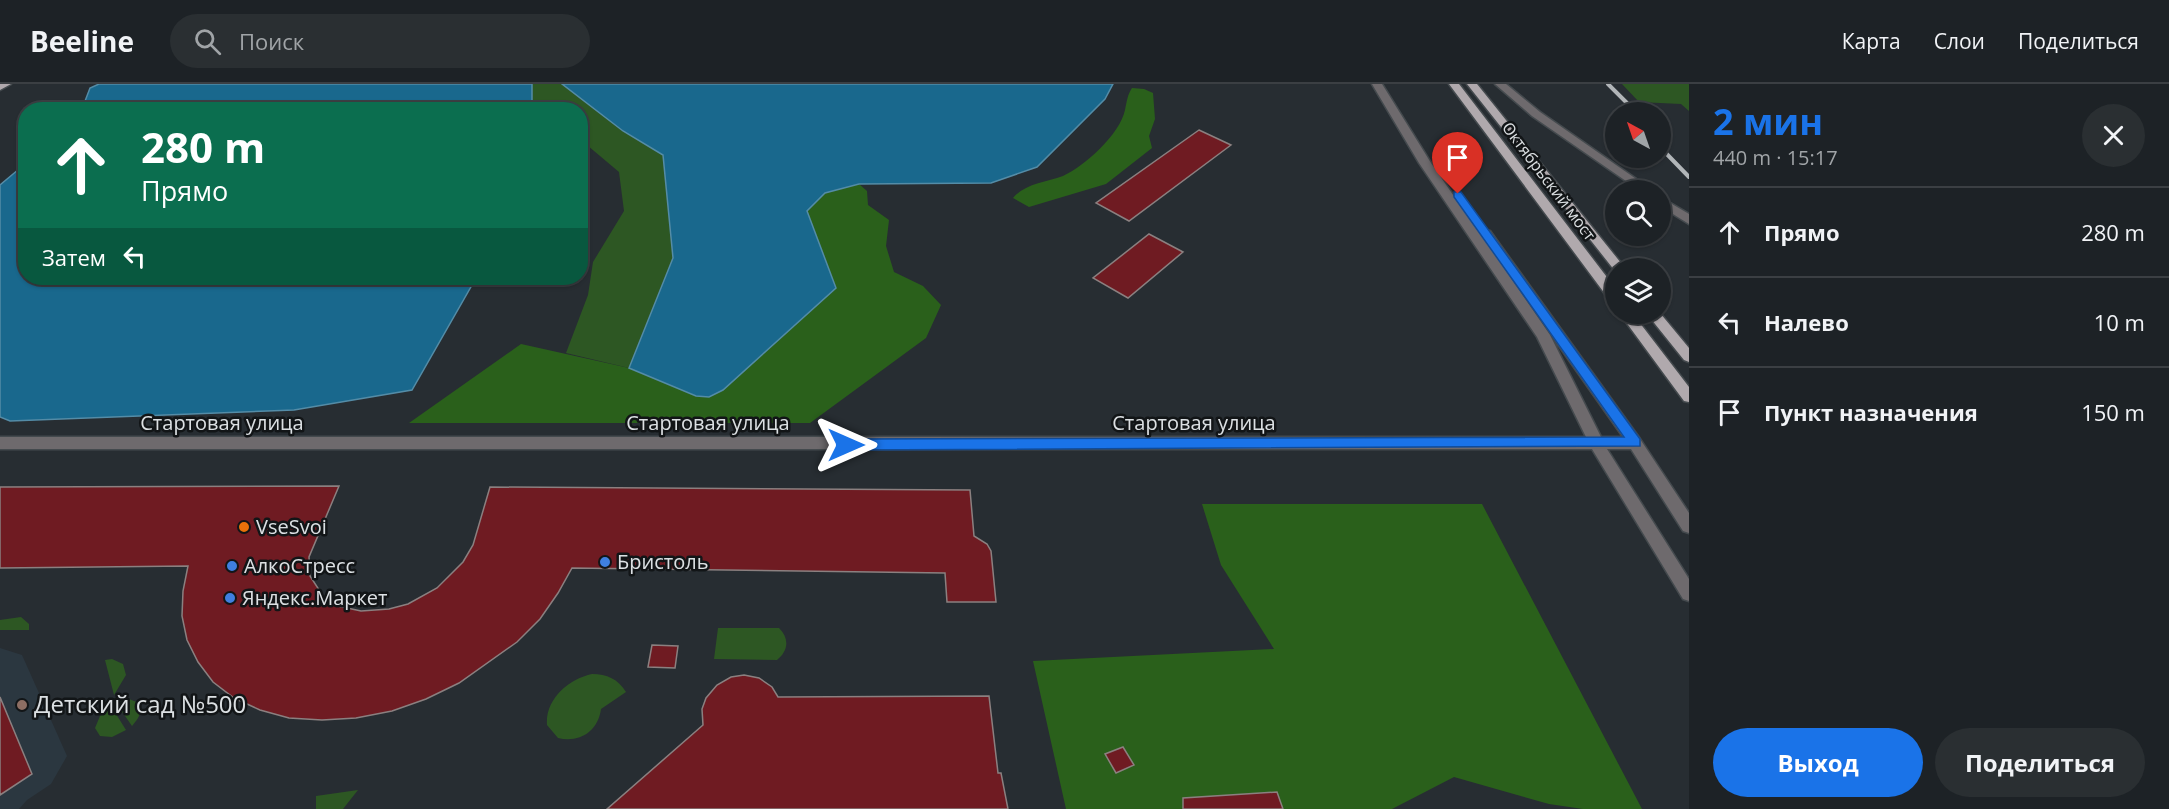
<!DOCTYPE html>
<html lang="ru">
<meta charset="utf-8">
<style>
body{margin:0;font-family:"Open Sans",sans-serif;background:#2a2f32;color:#f1f3f6;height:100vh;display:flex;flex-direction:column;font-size:22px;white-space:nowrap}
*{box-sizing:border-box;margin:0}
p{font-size:20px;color:#a0a4a7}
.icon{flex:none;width:33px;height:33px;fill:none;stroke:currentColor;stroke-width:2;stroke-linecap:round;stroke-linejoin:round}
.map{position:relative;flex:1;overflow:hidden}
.side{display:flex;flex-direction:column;background:#1d2226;width:480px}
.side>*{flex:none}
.hud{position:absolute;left:18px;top:18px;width:570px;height:183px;border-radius:24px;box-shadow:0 2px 4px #0004,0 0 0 2px #3b3f43;background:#0b6e4f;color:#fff;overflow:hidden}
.needle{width:39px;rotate:320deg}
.buttons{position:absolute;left:1605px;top:18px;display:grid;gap:12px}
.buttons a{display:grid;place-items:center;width:66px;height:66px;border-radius:50%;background:#1d2226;box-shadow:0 2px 4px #0004,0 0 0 2px #3b3f43;font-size:30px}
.pin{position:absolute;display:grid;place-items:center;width:51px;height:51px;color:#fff;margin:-62px -26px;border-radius:50% 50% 50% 0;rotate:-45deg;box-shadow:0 0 6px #0007}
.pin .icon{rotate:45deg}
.me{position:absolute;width:66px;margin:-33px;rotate:90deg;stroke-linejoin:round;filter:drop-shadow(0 0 4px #0008)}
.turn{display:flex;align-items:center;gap:21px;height:126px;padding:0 24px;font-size:27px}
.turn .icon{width:78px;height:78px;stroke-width:2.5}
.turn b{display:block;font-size:42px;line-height:51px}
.then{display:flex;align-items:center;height:57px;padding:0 24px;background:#0003;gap:12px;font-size:22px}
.round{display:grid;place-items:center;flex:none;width:63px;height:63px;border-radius:32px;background:#2a2f32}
.summary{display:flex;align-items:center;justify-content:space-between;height:102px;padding:0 24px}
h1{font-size:36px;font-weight:700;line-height:45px;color:#1a73e8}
.primary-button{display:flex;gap:12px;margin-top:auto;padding:12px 24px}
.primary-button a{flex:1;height:69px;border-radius:36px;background:#1a73e8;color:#fff;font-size:24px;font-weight:700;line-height:69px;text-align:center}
.primary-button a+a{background:#2a2f32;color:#f1f3f6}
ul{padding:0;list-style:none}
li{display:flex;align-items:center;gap:18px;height:90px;padding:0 24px;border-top:2px solid #3b3f43}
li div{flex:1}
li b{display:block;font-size:22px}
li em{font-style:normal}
header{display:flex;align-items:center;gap:36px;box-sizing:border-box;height:84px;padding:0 30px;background:#1d2226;border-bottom:2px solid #3b3f43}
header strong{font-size:28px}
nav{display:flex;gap:33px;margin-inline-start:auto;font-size:21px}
.search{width:420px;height:54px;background:#2a2f32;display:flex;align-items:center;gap:15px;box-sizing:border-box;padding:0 21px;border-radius:33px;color:#a0a4a7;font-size:22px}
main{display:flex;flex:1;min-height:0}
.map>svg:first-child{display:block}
</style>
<header>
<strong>Beeline</strong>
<div class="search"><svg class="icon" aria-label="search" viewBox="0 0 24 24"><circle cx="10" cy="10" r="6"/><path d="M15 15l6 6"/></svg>Поиск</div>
<nav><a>Карта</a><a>Слои</a><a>Поделиться</a></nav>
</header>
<main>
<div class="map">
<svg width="1689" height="725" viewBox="0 0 1689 725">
<rect width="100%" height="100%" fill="#272d32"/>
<path fill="#2b3740" d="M0 564 22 571 67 672 51 700 27 716 19 725H0Z"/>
<path fill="#2d5723" d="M532 0H562L623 47 663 71 673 174 629 284 566 269 588 211 593 178 624 127 619 88 581 56 580 26 535 25 531 21Z
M1622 0H1689V27L1681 20 1639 18Z
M21 533 29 540V546H0V536Z
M718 544H779C790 555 788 567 777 576L714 575Z
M112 575 123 580 126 591 114 611 105 576Z
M592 590C607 590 618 595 626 608L601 625C598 648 579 659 558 654L547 641C545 615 569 595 592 590Z
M129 615 139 619C143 629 138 635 132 642L116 619Z
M111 622 126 646 112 653 100 652 95 644 100 632Z
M358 706 343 725H316V712Z"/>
<path fill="#2a601b" d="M1132 4 1144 5 1153 9 1155 35 1149 52 1152 64 1106 100 1029 123 1013 114C1024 100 1046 98 1063 92 1085 82 1120 50 1125 26 1127 17 1127 12 1132 4Z
M859 100 867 107 868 121 889 136 886 162 894 188 923 202 941 221 926 254 810 339H409L521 260 629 284 696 312 836 204 807 127 825 109Z
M1202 420H1482L1642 725H1583L1549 720 1454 693 1392 725H1066L1033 577 1274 565 1221 481Z"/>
<path fill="#19688d" stroke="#548ca7" stroke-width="1.5" d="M99 0H532V25H82L90 4Z
M562 0H1113L1105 15 1037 83 991 99 859 100 825 109 807 127 836 204 723 306 709 313 696 312 629 284 673 174 663 71 623 47Z
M25 80 26 194H476L412 306 294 326 10 337 0 333V101Z"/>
<path fill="#6f1b22" stroke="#8b8080" stroke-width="1.5" d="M1199 46 1231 61 1129 137 1096 119Z
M1149 150 1183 168 1128 214 1093 194Z
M339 402 309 473 310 492 323 512 338 522 361 527 389 525 408 520 437 504 463 478 473 461 490 403 970 406 974 452 987 460 991 467 996 518H947L945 489 572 484 558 509 540 535 517 558 459 599 426 615 392 627 356 634 322 636 289 634 260 626 234 614 213 598 198 578 187 556 182 532 183 507 188 482 0 484V403Z
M652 561 678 562 675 584 648 583Z
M744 591 759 594 772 603 778 613 989 612 998 689H1001L1008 725H607L703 641 702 625 706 614 717 601 731 593Z
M0 613 32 690 0 711Z
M1123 663 1134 681 1116 689 1105 670Z
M1277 708 1283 725H1183V714Z"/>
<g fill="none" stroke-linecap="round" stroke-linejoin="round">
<defs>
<path id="minor" d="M1372 0H1382L1431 79 1480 150 1486 146 1490 147 1640 355 1689 429V449L1683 447 1631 365H1607L1689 495V517L1683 515 1592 365H0V353H1586L1537 253 1419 79ZM1495 171 1623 353H1601L1550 251Z
M1495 0H1506L1540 28 1652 106H1639L1532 32Z
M1660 113 1689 130V140L1660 122Z"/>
<path id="major" d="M0 0H11L0 6Z
M1449 0H1459L1616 205V219L1611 218Z
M1467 0H1477L1625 184H1616L1615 187Z
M1660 229 1689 264V278L1684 276 1647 230Z
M1620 230H1633L1689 303V318L1684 317Z"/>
</defs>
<use href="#minor" stroke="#444a4e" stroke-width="3"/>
<use href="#major" stroke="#444a4e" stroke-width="3"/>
<use href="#minor" fill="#6e6a6d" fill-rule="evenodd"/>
<use href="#major" fill="#b0a9ad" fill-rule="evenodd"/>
<path stroke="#b1b5b8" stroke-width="4" d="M1608 0 1636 28
M1660 63 1689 93"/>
</g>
<path fill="#1a73e8" stroke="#114b97" stroke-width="1.5" d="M1454 108H1461L1640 355V362L846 366 839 361 846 355 1624 353 1454 113Z"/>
<circle fill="#e8710a" stroke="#121517" stroke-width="2" cx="244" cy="443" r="6"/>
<g fill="#3f7fe0" stroke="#121517" stroke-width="2">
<circle cx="605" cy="478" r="6"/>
<circle cx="232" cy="482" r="6"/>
<circle cx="230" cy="514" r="6"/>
</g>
<circle fill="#8d6e63" stroke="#121517" stroke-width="2" cx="22" cy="621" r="6"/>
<g text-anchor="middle" stroke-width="5" stroke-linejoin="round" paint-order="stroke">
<g font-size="16" fill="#dce0e3" stroke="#121517">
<text transform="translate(1549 97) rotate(53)" y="6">Октябрьский мост</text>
</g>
<g font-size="20" fill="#dce0e3" stroke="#121517">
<text x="222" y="346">Стартовая улица</text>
<text x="708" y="346">Стартовая улица</text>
<text x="1194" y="346">Стартовая улица</text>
</g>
<g font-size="20" fill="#dce0e3" stroke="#121517" text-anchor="start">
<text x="256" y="450">VseSvoi</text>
<text x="617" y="485">Бристоль</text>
<text x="244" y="489">АлкоСтресс</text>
<text x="242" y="521">Яндекс.Маркет</text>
</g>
<g font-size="24" fill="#dce0e3" stroke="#121517" text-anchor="start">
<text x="34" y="629">Детский сад №500</text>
</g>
</g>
</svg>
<div class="buttons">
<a><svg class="needle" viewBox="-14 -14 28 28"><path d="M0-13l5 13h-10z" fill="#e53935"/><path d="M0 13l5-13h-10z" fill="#a0a4a7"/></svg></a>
<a><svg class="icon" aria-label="search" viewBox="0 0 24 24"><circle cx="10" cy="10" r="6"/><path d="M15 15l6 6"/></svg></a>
<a><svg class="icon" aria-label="layers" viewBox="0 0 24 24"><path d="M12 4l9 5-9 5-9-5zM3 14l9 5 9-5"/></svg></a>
</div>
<div class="pin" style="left:1458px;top:110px;background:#d93025"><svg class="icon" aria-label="arrive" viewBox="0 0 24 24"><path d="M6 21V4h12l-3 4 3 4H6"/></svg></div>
<svg class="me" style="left:846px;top:361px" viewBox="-20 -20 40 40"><path d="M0-17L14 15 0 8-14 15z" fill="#1a73e8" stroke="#fff" stroke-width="4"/></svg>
<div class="hud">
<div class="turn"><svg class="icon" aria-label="ahead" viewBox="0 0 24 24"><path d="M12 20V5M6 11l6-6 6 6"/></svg><div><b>280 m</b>Прямо</div></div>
<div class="then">Затем<svg class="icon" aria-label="left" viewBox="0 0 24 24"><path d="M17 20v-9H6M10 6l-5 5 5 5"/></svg></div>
</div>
</div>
<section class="side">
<div class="summary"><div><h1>2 мин</h1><p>440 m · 15:17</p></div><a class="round"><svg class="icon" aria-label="close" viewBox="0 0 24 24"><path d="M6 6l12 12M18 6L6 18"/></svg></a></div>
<ul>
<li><svg class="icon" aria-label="ahead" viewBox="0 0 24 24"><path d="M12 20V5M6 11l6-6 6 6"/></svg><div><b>Прямо</b></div><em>280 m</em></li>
<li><svg class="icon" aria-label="left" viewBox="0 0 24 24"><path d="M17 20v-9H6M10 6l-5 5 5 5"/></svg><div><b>Налево</b></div><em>10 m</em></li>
<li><svg class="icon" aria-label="arrive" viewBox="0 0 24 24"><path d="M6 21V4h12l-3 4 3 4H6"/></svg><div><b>Пункт назначения</b></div><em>150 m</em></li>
</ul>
<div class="primary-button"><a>Выход</a><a>Поделиться</a></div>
</section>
</main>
